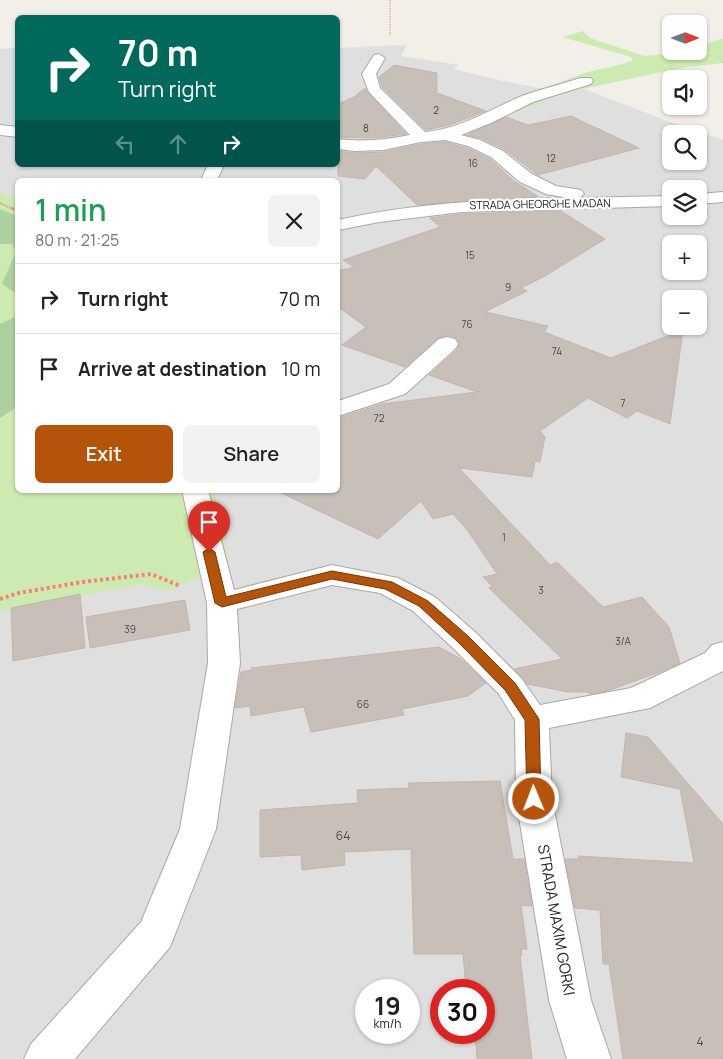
<!DOCTYPE html>
<meta charset="utf-8">
<style>
body{margin:0;font-family:Manrope,sans-serif;background:#f2f2f2;color:#222;height:100vh;display:flex;flex-direction:column;font-size:19px;white-space:nowrap}
*{box-sizing:border-box;margin:0}
p{font-size:16px;color:#767676}
.icon{flex:none;width:28px;height:28px;fill:none;stroke:currentColor;stroke-width:2;stroke-linecap:round;stroke-linejoin:round}
.map{position:relative;flex:1;overflow:hidden}
.panel{position:absolute;left:15px;top:178px;width:325px;height:315px;display:flex;flex-direction:column;background:#fff;border-radius:8px;box-shadow:0 1px 4px #0004}
.panel>*{flex:none}
.top-card{position:absolute;left:15px;top:15px;width:325px;height:152px;border-radius:8px;box-shadow:0 1px 4px #0004;background:#00695c;color:#fff;overflow:hidden}
.needle{width:32px;rotate:90deg}
.tools{position:absolute;left:662px;top:15px;display:grid;gap:10px}
.tools a{display:grid;place-items:center;width:45px;height:45px;border-radius:8px;background:#fff;box-shadow:0 1px 4px #0004;font-size:25px}
.speed{position:absolute;left:355px;top:979px;display:flex;gap:10px;font-size:25px;font-weight:700;text-align:center}
.speed>*{display:grid;place-content:center;width:65px;height:65px;border-radius:50%;background:#fff;box-shadow:0 1px 4px #0004;line-height:1}
.speed small{font-size:12px;font-weight:400}
.speed .limit{border:8px solid #d22;background:#fff;color:#111}
.pin{position:absolute;display:grid;place-items:center;width:42px;height:42px;color:#fff;margin:-51px -21px;border-radius:50% 50% 50% 0;rotate:-45deg;box-shadow:0 0 5px #0007}
.pin .icon{rotate:45deg}
.me{position:absolute;width:55px;margin:-28px;rotate:359deg;stroke-linejoin:round;filter:drop-shadow(0 0 4px #0008)}
.turn{display:flex;align-items:center;gap:18px;height:105px;padding:0 20px;font-size:22px}
.turn .icon{width:65px;height:65px;stroke-width:2.5}
.turn b{display:block;font-size:35px;line-height:42px}
.lanes{display:flex;align-items:center;height:48px;padding:0 20px;background:#0003;justify-content:center;gap:25px;direction:ltr}
.lanes .off{opacity:.35}
.round{display:grid;place-items:center;flex:none;width:52px;height:52px;border-radius:8px;background:#f2f2f2}
.head{display:flex;align-items:center;justify-content:space-between;height:85px;padding:0 20px}
h1{font-size:30px;font-weight:600;line-height:38px;color:#1e9e55}
.action{display:flex;gap:10px;margin-top:auto;padding:10px 20px}
.action a{flex:1;height:58px;border-radius:8px;background:#b45309;color:#fff;font-size:20px;font-weight:600;line-height:58px;text-align:center}
.action a+a{background:#f2f2f2;color:#222}
ul{padding:0;list-style:none}
li{display:flex;align-items:center;gap:15px;height:70px;padding:0 20px;border-top:1px solid #e0e0e0}
li div{flex:1}
li b{display:block;font-size:19px}
li em{font-style:normal}
.map>svg:first-child{display:block}
</style>
<div class="map">
<svg width="723" height="1059" viewBox="0 0 723 1059">
<rect width="100%" height="100%" fill="#f2efe9"/>
<path fill="#e0dfdf" fill-rule="evenodd" d="M407 45 401 56 459 65 453 69 503 81 545 89 565 84 581 88 665 120 723 140V1059H0V49L17 48 18 165H338V48ZM671 134H699V161H671ZM18 180H338V490H18ZM671 189H699V216H671ZM671 244H699V271H671ZM671 299H699V326H671ZM366 990H409V1032H366ZM441 990H484V1032H441Z"/>
<path fill="#cdebb0" d="M583 31 590 38 644 56 699 51V47L723 38V63L681 68 583 89 551 98 483 126 484 139 455 128C498 109 540 88 585 73 601 68 618 67 633 60L631 57 562 37Z
M0 193 18 199 17 316 0 324Z
M17 407 18 490H214L229 564 167 591 143 584 0 611V418Z"/>
<path fill="#add19e" d="M0 209 17 216V291L14 292 2 284 16 252 12 244H0Z
M17 316V407L0 418V324Z"/>
<path fill="#c7bfb8" stroke="#c4b6ab" d="M394 65 437 73V93L486 111 450 125 426 130 382 87 379 77Z
M365 88 368 93 406 134 374 138 338 137V104L354 97Z
M571 116 639 148 538 175 504 149 481 138 467 135 506 117 528 125Z
M445 142 467 148 490 159 514 181 539 197 417 205 376 166 365 179 338 176V151L355 153 383 152 421 144Z
M561 211 605 239 545 276 521 288 527 291 485 312 548 326 544 332 611 358 683 330 670 424 637 411 627 418 588 398 540 431 545 437 540 462 535 461 532 477 459 468 550 565 557 562 603 607 642 597 669 627 680 663 660 672 607 691 589 694 588 692H568L527 684 514 669 562 659 489 588 492 586 483 577 497 574 468 531 453 514 433 519 421 501 378 539 275 490H338V418L382 404 477 392 429 375 457 350 460 343 455 337 447 335 438 338 405 367 342 345 366 327 338 307V271L354 267 343 260 440 227 430 218 462 214Z
M80 594 85 648 13 661 11 608Z
M185 600 190 630 90 648 86 617Z
M439 647 461 659 486 683 468 696 402 709 404 715 311 732 304 707 251 716 250 706 235 708 241 672 252 670 251 668Z
M626 733 648 737 723 824V1059H623L609 964H603L600 910 575 908 565 859H579L578 856 694 863 680 789 621 777Z
M500 781 513 859H524L532 906 521 905 527 949H521L522 955H520L532 1059H477L475 1032H484V990L466 989 463 954H414L411 849 344 852 345 865 302 870 301 855 260 857V810L358 803 357 790 409 788 408 783Z"/>
<g fill="none" stroke-linecap="round" stroke-linejoin="round">
<defs>
<path id="minor" d="M379 54 385 58 376 74 380 88 425 132C461 129 489 110 522 96 541 89 562 84 581 78H591L593 81 591 84 533 102 491 123 461 135 480 140 503 151 532 174 556 186 581 190 584 194 579 198 671 196V206L462 212 379 222 338 230V220C415 203 492 199 570 198L546 194 520 182 491 157 468 146 445 140 421 142 383 150 355 151 338 149V139C363 142 386 140 410 135L369 92 362 74 374 55Z
M0 125 18 127V137L0 135Z
M208 165H224L217 180H201Z
M723 192V202L699 204V194Z
M447 337 455 339 458 344 455 349 405 394 338 416V401L389 384 439 339Z
M182 490H208L234 590 332 565 398 578 435 597 475 632 521 678 540 705 631 688 705 653 712 645 723 642V671L650 708 549 728 552 799 591 1000 611 1059H567L549 1000 516 799 515 720 499 694 453 648 413 611 380 593 332 585 237 609 240 663 216 829 170 947 75 1059H24L31 1044 141 922 180 829 208 663 207 603Z"/>
</defs>
<use href="#minor" stroke="#a9a9a9" stroke-width="2"/>
<path stroke="#fa8072" stroke-width="1" stroke-dasharray="1 1" stroke-linecap="butt" d="M390 0V35"/>
<path stroke="#fa8072" stroke-width="2" stroke-dasharray="1 1" stroke-linecap="butt" d="M0 203 15 210"/>
<path stroke="#fa8072" stroke-width="2.5" stroke-dasharray="2 2" stroke-linecap="butt" d="M12 208 18 211"/>
<path stroke="#fa8072" stroke-width="4" stroke-dasharray="3 3" stroke-linecap="butt" d="M0 599 19 593 82 582 151 574 180 586"/>
<use href="#minor" fill="#fff" fill-rule="evenodd"/>
</g>
<path fill="#b45309" stroke="#753606" d="M209 548 215 552 226 597 332 571 392 582 428 601 468 636 515 683 539 719 541 799 539 803 534 805 529 803 527 799 525 720 505 690 459 643 419 606 385 589 332 579 222 607 215 603 203 552Z"/>
<g text-anchor="middle" stroke-width="4.5" stroke-linejoin="round" paint-order="stroke">
<g font-size="10" fill="#4b4948">
<text x="436" y="114">2</text>
<text x="366" y="132">8</text>
<text x="551" y="162">12</text>
<text x="473" y="167">16</text>
<text x="470" y="259">15</text>
<text x="508" y="291">9</text>
<text x="467" y="328">76</text>
<text x="557" y="355">74</text>
<text x="623" y="407">7</text>
<text x="379" y="422">72</text>
<text x="504" y="541">1</text>
<text x="541" y="594">3</text>
<text x="130" y="633">39</text>
<text x="623" y="645">3/A</text>
<text x="363" y="708">66</text>
</g>
<g font-size="11" fill="#222" stroke="#fff">
<text transform="translate(540 204) rotate(-1)" y="4">STRADA GHEORGHE MADAN</text>
</g>
<g font-size="12" fill="#4b4948">
<text x="343" y="840">64</text>
<text x="700" y="1046">4</text>
</g>
<g font-size="15" fill="#222" stroke="#fff">
<text transform="translate(556 920) rotate(80)" y="5">STRADA MAXIM GORKI</text>
</g>
</g>
</svg>
<div class="tools">
<a><svg class="needle" viewBox="-14 -14 28 28"><path d="M0-13l5 13h-10z" fill="#e53935"/><path d="M0 13l5-13h-10z" fill="#767676"/></svg></a>
<a><svg class="icon" aria-label="sound" viewBox="0 0 24 24"><path d="M4 9h4l5-4v14l-5-4H4zM17 9q2 3 0 6"/></svg></a>
<a><svg class="icon" aria-label="search" viewBox="0 0 24 24"><circle cx="10" cy="10" r="6"/><path d="M15 15l6 6"/></svg></a>
<a><svg class="icon" aria-label="layers" viewBox="0 0 24 24"><path d="M12 4l9 5-9 5-9-5zM3 14l9 5 9-5"/></svg></a>
<a>+</a>
<a>−</a>
</div>
<div class="speed"><div>19<small>km/h</small></div><div class="limit">30</div></div>
<div class="pin" style="left:209px;top:552px;background:#d93025"><svg class="icon" aria-label="arrive" viewBox="0 0 24 24"><path d="M6 21V4h12l-3 4 3 4H6"/></svg></div>
<svg class="me" style="left:534px;top:799px" viewBox="-20 -20 40 40"><circle r="17" fill="#b45309" stroke="#fff" stroke-width="3"/><path d="M0-11L8 9 0 5-8 9z" fill="#fff"/></svg>
<div class="top-card">
<div class="turn"><svg class="icon" aria-label="right" viewBox="0 0 24 24"><path d="M7 20v-9h11M14 6l5 5-5 5"/></svg><div><b>70 m</b>Turn right</div></div>
<div class="lanes"><svg class="icon off" aria-label="left" viewBox="0 0 24 24"><path d="M17 20v-9H6M10 6l-5 5 5 5"/></svg><svg class="icon off" aria-label="ahead" viewBox="0 0 24 24"><path d="M12 20V5M6 11l6-6 6 6"/></svg><svg class="icon" aria-label="right" viewBox="0 0 24 24"><path d="M7 20v-9h11M14 6l5 5-5 5"/></svg></div>
</div>
<section class="panel">
<div class="head"><div><h1>1 min</h1><p>80 m · 21:25</p></div><a class="round"><svg class="icon" aria-label="close" viewBox="0 0 24 24"><path d="M6 6l12 12M18 6L6 18"/></svg></a></div>
<ul>
<li><svg class="icon" aria-label="right" viewBox="0 0 24 24"><path d="M7 20v-9h11M14 6l5 5-5 5"/></svg><div><b>Turn right</b></div><em>70 m</em></li>
<li><svg class="icon" aria-label="arrive" viewBox="0 0 24 24"><path d="M6 21V4h12l-3 4 3 4H6"/></svg><div><b>Arrive at destination</b></div><em>10 m</em></li>
</ul>
<div class="action"><a>Exit</a><a>Share</a></div>
</section>
</div>
